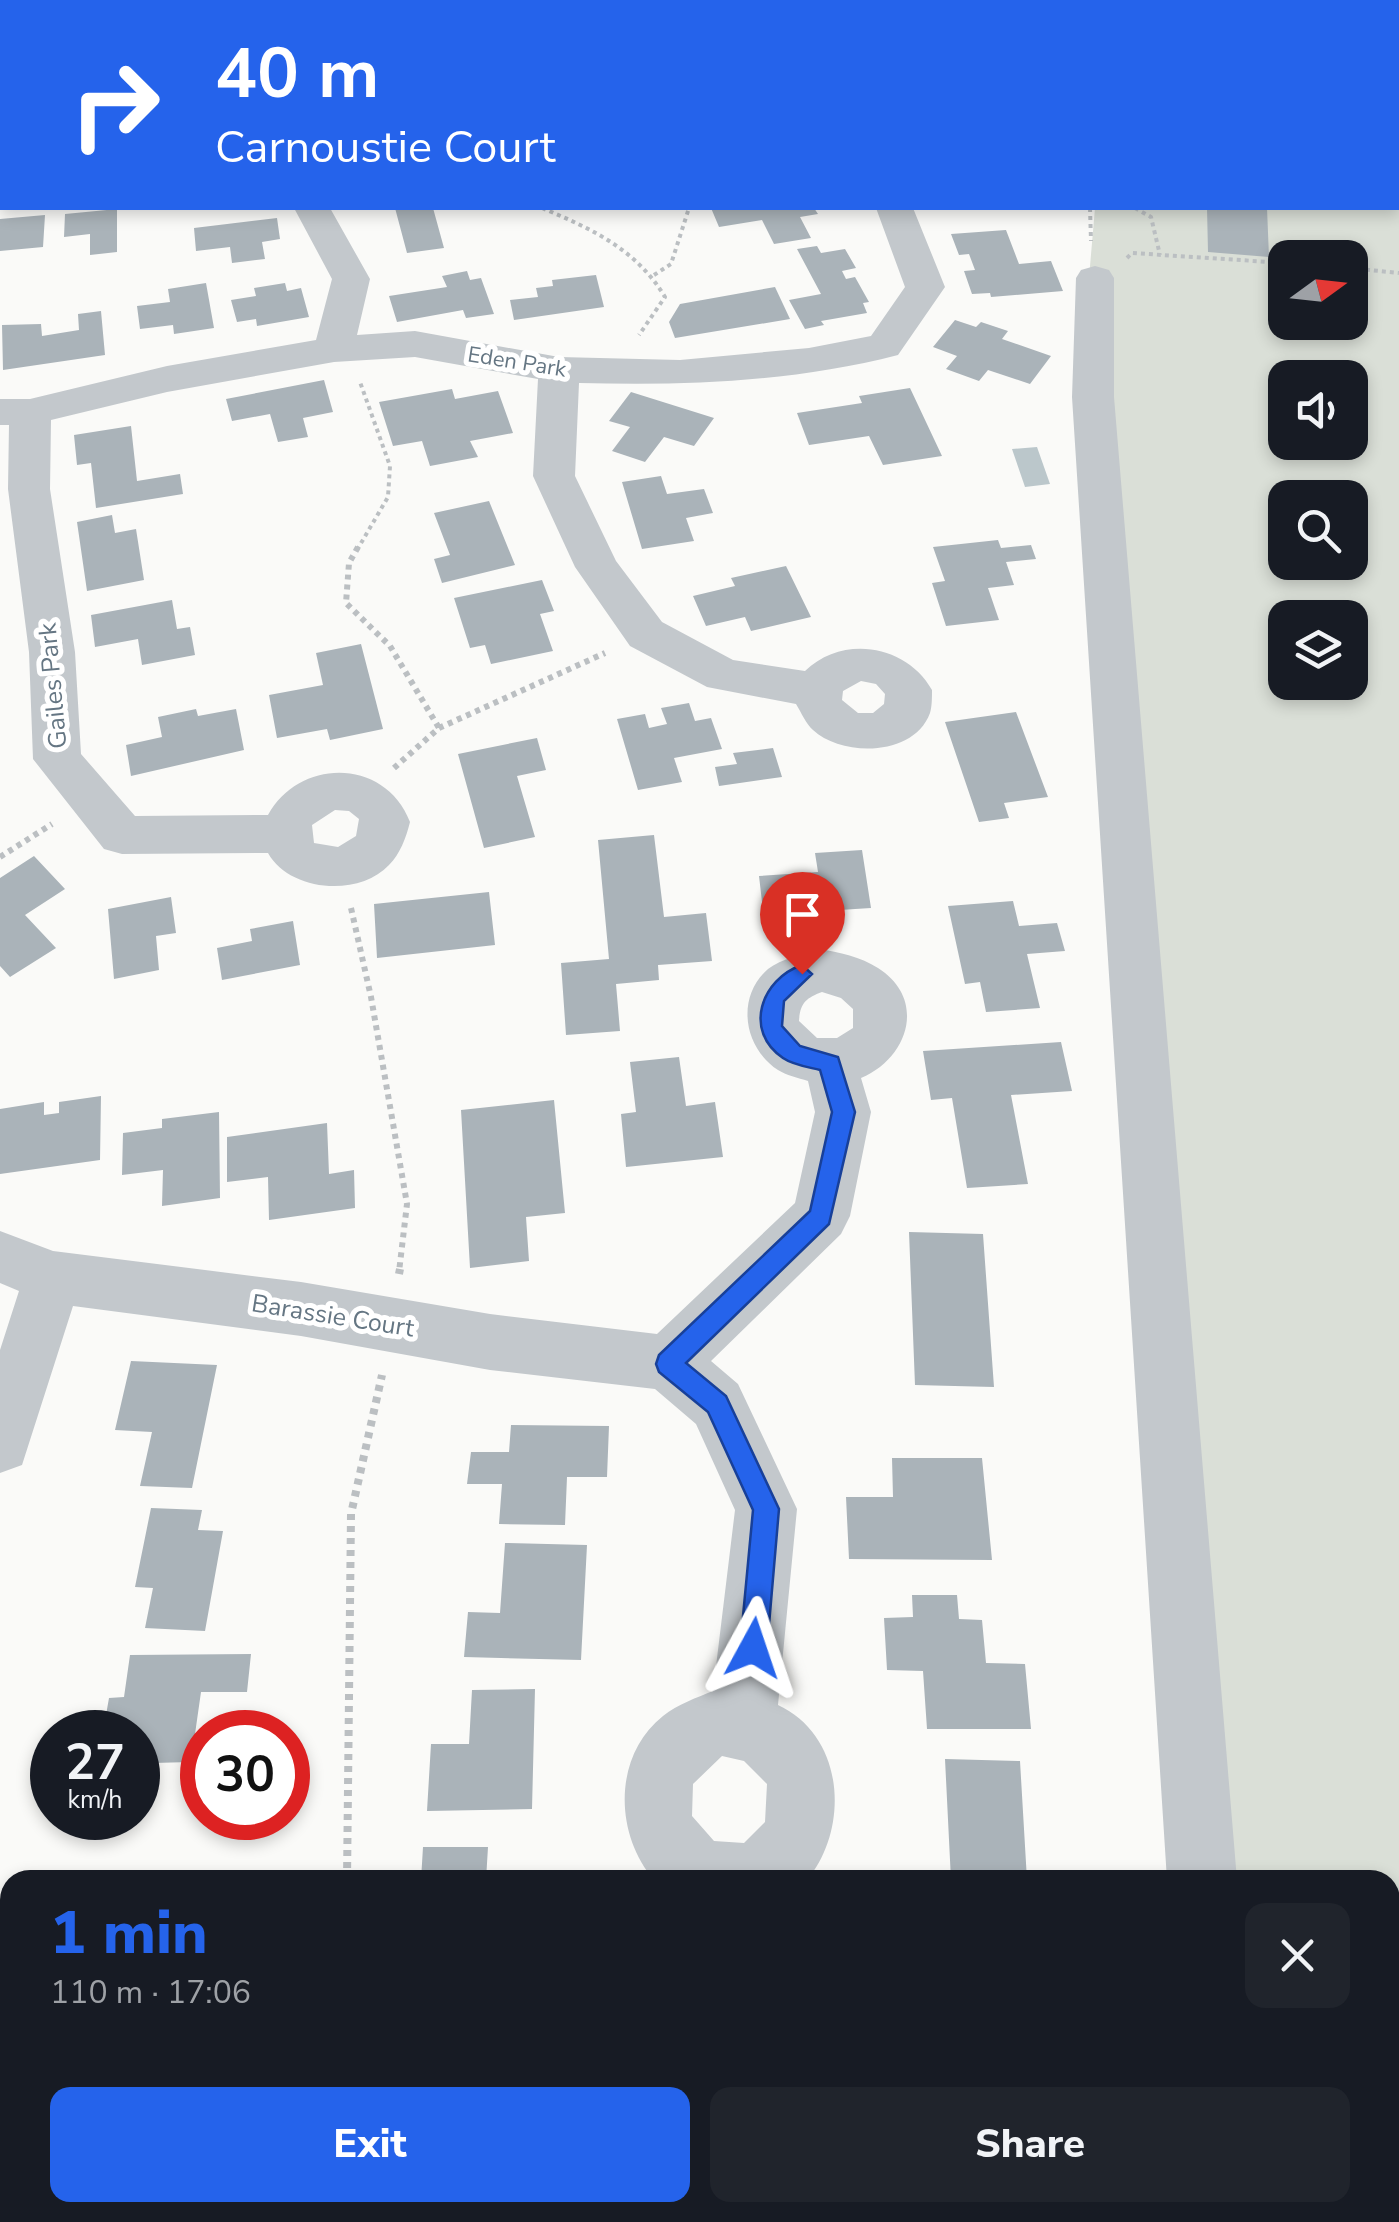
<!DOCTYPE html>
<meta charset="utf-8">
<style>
body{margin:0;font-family:"Nunito Sans",sans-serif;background:#20242c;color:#f1f3f6;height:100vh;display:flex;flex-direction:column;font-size:38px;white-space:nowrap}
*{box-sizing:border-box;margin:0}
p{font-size:32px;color:#9ea1a6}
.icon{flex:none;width:55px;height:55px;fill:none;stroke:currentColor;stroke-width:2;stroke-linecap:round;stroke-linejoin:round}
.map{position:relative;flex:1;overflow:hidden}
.panel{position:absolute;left:0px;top:1870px;width:1400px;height:352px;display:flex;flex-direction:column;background:#171b24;border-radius:30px 30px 0 0;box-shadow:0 5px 15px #0003}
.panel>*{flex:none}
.hud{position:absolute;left:0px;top:0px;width:1400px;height:210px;box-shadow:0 5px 15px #0003;background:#2563eb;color:#fff;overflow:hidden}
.needle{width:65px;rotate:75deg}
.buttons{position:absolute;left:1268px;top:240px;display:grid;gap:20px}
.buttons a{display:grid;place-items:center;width:100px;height:100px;border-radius:20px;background:#171b24;box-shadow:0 5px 15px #0003;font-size:50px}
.speed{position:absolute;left:30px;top:1710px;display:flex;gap:20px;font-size:50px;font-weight:700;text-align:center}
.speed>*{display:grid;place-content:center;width:130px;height:130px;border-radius:50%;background:#171b24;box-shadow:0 5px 15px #0003;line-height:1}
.speed small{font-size:25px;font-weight:400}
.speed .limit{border:15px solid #d22;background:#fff;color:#111}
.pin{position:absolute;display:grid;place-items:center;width:85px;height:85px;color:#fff;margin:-102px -42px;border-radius:50% 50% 50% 0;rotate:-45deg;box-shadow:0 0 10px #0007}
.pin .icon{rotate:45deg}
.me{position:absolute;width:110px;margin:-55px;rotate:5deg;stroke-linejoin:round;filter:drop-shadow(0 0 8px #0008)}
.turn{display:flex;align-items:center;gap:35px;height:210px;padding:0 50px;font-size:45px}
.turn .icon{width:130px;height:130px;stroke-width:2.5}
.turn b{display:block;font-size:70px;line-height:85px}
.round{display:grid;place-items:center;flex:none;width:105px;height:105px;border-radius:20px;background:#20242c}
.headline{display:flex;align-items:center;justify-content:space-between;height:170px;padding:0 50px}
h1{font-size:60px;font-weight:800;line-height:75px;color:#2563eb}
.primary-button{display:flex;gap:20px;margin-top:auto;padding:20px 50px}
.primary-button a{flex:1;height:115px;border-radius:20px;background:#2563eb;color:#fff;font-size:40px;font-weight:800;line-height:115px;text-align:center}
.primary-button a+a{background:#20242c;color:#f1f3f6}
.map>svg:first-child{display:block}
</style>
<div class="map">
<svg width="1399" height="2222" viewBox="0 0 1399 2222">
<rect width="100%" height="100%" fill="#fafaf8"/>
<path fill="#dadfd7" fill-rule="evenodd" d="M1115 0H1399V2222H1235L1234 2213 1390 2212V1880H1212L1089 278 1095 208H1398V2ZM1285 258H1350V322H1285ZM1285 378H1350V442H1285ZM1285 498H1350V562H1285ZM1285 618H1350V682H1285Z"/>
<path fill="#bbc7cb" d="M1037 447 1050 484 1025 487 1012 449Z"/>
<path fill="#aab3b9" d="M395 208H433L444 248 407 253Z
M711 208H814L818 214 800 217 811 238 774 244 762 220 719 227Z
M1207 208H1267L1269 257 1208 252Z
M117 209V252L90 255V234L64 237 65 214Z
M45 215 43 247 0 251V219Z
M277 218 280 239 262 242 265 259 232 263 230 247 196 251 194 228Z
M1006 230 1019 264 1051 261 1063 291 991 297 990 293 972 294 964 271 975 270 969 254 959 255 951 234Z
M817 246 821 253 845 249 856 268 842 271 846 279 855 277 869 302 863 303 867 313 821 321 824 325 805 329 789 300 821 294 797 249Z
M467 271 470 280 481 278 494 314 466 318 463 310 397 322 389 296 447 287 442 276Z
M596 275 604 307 514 320 510 300 538 297 536 288 553 286 552 280Z
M206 283 214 328 174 334 173 325 140 329 137 306 170 302 168 289Z
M285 283 287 291 301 288 309 317 257 326 256 319 237 322 231 300 256 296 254 288Z
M775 287 790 319 675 338 669 322 680 304Z
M101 311 105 355 3 370 2 325 41 324 42 336 79 330 78 314Z
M955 320 976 327 981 322 1008 331 1002 339 1051 356 1030 384 988 370 979 381 946 369 957 356 933 347Z
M324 380 333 412 303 418 308 437 278 442 270 414 232 421 226 399Z
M910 388 942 456 883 465 869 436 809 445 797 413 862 403 859 396Z
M452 389 455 399 498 391 513 433 470 441 478 457 430 466 422 441 393 446 379 402Z
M631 392 714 418 694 446 664 437 645 462 612 451 630 427 609 421Z
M131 426 137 481 180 474 183 494 96 508 91 463 77 465 74 435Z
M661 476 667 494 704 489 713 513 686 518 694 541 642 549 622 482Z
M489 501 515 565 442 583 434 559 450 555 434 513Z
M112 515 115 533 136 529 144 580 87 591 77 522Z
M998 540 1001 548 1031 545 1036 559 1006 562 1014 585 988 588 999 620 946 626 932 583 945 581 933 547Z
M786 566 811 617 751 631 745 617 706 626 693 596 735 586 731 578Z
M542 580 554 611 540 614 553 651 491 664 485 645 470 648 454 598Z
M172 600 177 629 190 627 195 655 142 665 138 639 95 647 91 615Z
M361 644 383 729 330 740 327 729 277 738 269 695 323 685 316 653Z
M689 703 695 721 711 718 722 749 674 758 682 782 638 790 617 719 645 714 649 728 667 724 661 708Z
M196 709 198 716 236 709 244 750 131 776 126 745 162 737 158 717Z
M1016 712 1048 797 1004 803 1009 818 979 822 945 722Z
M537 738 546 770 517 776 535 837 484 848 458 754Z
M773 748 782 777 719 786 715 767 737 764 733 753Z
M654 835 664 917 706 913 712 961 658 965 659 980 616 984 620 1031 566 1035 561 963 609 959 598 840Z
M862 850 871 908 808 912 810 929 778 931 777 918 764 919 759 876 818 872 815 853Z
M34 856 65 889 25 915 56 948 10 977 0 966V878Z
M489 892 495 945 377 958 374 904Z
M171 897 176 933 156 936 159 970 114 979 108 909Z
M1013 901 1019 926 1057 923 1065 951 1027 954 1040 1008 986 1012 980 982 965 984 948 906Z
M293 921 300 965 222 980 217 948 252 941 250 929Z
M1061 1042 1072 1091 1011 1095 1028 1184 967 1188 952 1098 931 1100 923 1051Z
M679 1057 686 1106 715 1102 723 1157 626 1167 621 1114 636 1112 630 1062Z
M101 1096 100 1160 0 1174V1109L44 1102V1115L59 1113V1102Z
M554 1100 565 1213 526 1217 529 1261 470 1268 461 1110Z
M219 1112 220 1198 162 1206 163 1170 122 1175 123 1133 162 1128V1119Z
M327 1123 329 1174 354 1170 355 1208 269 1220 268 1177 227 1182V1137Z
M909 1232 983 1234 994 1387 915 1385Z
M131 1361 217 1365 192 1488 140 1486 152 1432 115 1430Z
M511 1425 609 1426 607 1477H567L565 1525 499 1524 502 1484H467L471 1452H509Z
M892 1458H982L992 1560 849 1559 846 1497H893Z
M151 1508 202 1510 198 1530 223 1531 205 1631 145 1628 153 1588 135 1587Z
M505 1543 587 1545 581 1660 464 1657 468 1612 500 1613Z
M912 1595H957L959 1619 982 1620 986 1663 1025 1664 1031 1729H927L923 1671 887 1670 884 1618 913 1617Z
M251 1654 247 1692H201L191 1762 153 1763 147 1808H138V1732H103L109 1698 124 1697 130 1655Z
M535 1689 532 1809 427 1811 431 1744H469L472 1690Z
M945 1759 1020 1761 1027 1880H951Z
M423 1847H488L486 1880H421Z"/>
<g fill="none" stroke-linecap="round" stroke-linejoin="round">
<path stroke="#bbbfc2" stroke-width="4" stroke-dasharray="4 4" stroke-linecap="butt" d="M542 208C592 229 636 249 665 297L639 335
M1090 208 1091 241
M1135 208 1151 217 1160 255
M1127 258 1132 253 1285 263
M1350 268 1399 273
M654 275 671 264 689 208
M357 550 388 497 390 466 360 382"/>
<path stroke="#bbbfc2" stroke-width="6" stroke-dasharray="5 5" stroke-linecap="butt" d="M358 547 349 563 346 603 390 646 439 728
M394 768 439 728 605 653
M0 857 52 824
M351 908 371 997 407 1204 399 1272"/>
<path stroke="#bbbfc2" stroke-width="8" stroke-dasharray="6 6" stroke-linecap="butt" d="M399 1274 400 1269
M347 1880 351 1514 382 1375
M339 2212V2222"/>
<path fill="#c3c8cc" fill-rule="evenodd" d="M894 0H929L931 2H896Z
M294 208H330L370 279 357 335 415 331 559 357 680 360 809 348 871 336 905 287 876 208H913L945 287 898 355C793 382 686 386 579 383L575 476 616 561 662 622 733 660 805 671C843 634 907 645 932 690 932 697 932 707 930 713 914 757 842 757 813 730 806 724 801 712 796 704L707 687 630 646 575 567 533 476 538 379 415 357 334 362 167 392 51 420 50 489 75 652 81 754 135 816 268 815C299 758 385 757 410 822 406 838 400 854 389 865 358 898 289 891 268 853L122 854 104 849 33 759 29 652 8 489 9 425H0V399H30L167 366 316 340 332 279ZM861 681 876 684 885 694 884 704 873 713H858L842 700 843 691ZM335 810 349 811 359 819 356 836 338 847 314 843 312 825Z
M1095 266 1109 270 1114 278V397L1237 1880H1167L1072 397 1076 278 1081 270Z
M819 949C839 952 861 957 878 968 927 999 909 1058 861 1078L871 1112 850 1216 841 1234 711 1361 738 1384 797 1509 778 1705C845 1736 850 1828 807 1880H654C614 1833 613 1756 663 1716 678 1704 696 1698 713 1691L735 1510 696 1424 655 1389 490 1370 301 1336 73 1306 22 1465 0 1473V1350L19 1291 0 1283V1231L53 1251 301 1282 490 1314 657 1334 795 1203 815 1112 808 1081C798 1078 786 1075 778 1070 743 1047 736 997 768 969 781 959 804 954 819 949ZM822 992 841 998 853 1009V1028L837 1038H817L799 1021C800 1003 806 998 822 992ZM722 1756 744 1761 767 1784 765 1822 744 1843 714 1841 692 1816 693 1784Z
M1186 2212H1262L1263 2222H1187Z"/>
</g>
<path fill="#2563eb" stroke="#184099" stroke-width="2.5" d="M802 965 812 974 784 1001 782 1026 800 1046 838 1057 855 1112 829 1224 686 1363 726 1396 779 1509 767 1648 763 1658 753 1662 744 1658 740 1648 753 1510 708 1412 659 1372 656 1364 659 1355 810 1211 832 1112 820 1070C808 1067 793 1065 783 1058 743 1031 761 979 802 965Z"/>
<g text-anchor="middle" stroke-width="10" stroke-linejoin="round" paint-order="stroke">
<g font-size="22" fill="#657683" stroke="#fff">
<text transform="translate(517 361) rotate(9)" y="8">Eden Park</text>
</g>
<g font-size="25" fill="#657683" stroke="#fff">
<text transform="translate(52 686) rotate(-95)" y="9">Gailes Park</text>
<text transform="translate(333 1315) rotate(9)" y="9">Barassie Court</text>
</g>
</g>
</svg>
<div class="buttons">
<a><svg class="needle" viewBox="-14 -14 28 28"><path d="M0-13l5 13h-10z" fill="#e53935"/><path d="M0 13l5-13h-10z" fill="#9ea1a6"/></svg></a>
<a><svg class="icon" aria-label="sound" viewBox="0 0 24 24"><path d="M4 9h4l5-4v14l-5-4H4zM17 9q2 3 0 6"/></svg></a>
<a><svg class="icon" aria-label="search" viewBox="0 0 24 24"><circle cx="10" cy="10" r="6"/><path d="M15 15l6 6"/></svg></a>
<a><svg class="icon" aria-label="layers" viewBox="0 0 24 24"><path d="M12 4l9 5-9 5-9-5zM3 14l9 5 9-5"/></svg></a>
</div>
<div class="speed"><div>27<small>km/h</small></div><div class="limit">30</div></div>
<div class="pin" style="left:802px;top:974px;background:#d93025"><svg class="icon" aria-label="arrive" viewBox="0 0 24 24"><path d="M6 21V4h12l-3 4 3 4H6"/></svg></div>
<svg class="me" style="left:753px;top:1648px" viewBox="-20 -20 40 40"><path d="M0-17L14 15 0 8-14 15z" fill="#2563eb" stroke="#fff" stroke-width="4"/></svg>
<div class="hud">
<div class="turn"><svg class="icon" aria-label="right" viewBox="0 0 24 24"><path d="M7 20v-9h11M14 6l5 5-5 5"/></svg><div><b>40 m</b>Carnoustie Court</div></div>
</div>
<section class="panel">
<div class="headline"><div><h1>1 min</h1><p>110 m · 17:06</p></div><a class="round"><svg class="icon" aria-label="close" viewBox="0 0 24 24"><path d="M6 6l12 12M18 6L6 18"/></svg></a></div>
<div class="primary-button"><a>Exit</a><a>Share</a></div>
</section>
</div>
